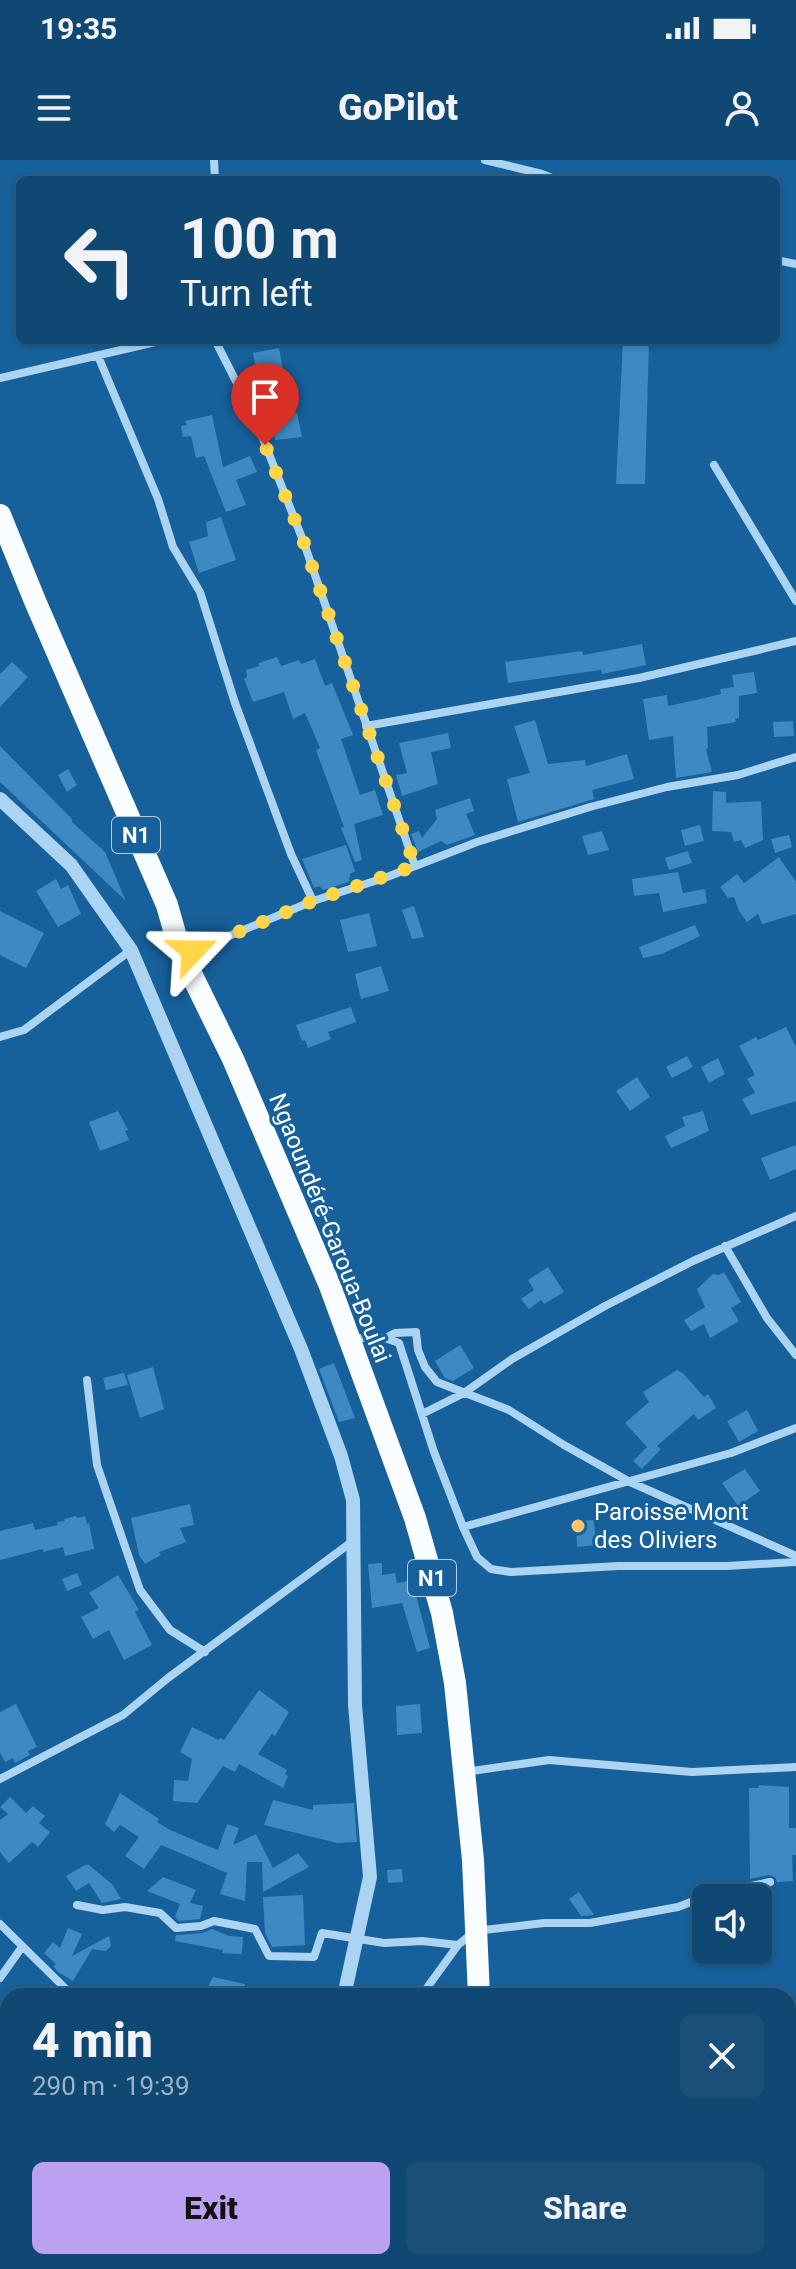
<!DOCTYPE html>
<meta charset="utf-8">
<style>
body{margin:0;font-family:Roboto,sans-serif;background:#194f79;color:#f1f3f6;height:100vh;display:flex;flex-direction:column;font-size:30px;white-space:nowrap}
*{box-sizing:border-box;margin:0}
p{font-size:26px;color:#9cb2c5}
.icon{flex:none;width:44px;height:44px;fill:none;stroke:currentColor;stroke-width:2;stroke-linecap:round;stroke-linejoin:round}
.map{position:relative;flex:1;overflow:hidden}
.panel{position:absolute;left:0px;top:1828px;width:796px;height:282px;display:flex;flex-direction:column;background:#104874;border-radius:24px 24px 0 0;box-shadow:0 2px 6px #0004,0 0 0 2px #306086}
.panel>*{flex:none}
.hud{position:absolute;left:16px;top:16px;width:764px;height:168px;border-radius:12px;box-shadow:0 2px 6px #0004,0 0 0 2px #306086;background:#104874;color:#f1f3f6;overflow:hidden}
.tools{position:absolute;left:692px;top:1724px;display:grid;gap:16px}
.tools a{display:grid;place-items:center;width:80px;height:80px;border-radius:12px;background:#104874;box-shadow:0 2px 6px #0004,0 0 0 2px #306086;font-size:40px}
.pin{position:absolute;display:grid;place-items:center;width:68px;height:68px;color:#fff;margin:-82px -34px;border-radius:50% 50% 50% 0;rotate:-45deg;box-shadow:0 0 8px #0007}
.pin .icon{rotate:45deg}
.me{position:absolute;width:88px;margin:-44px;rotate:67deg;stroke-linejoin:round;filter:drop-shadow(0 0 6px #0008)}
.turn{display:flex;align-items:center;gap:28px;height:168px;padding:0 32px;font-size:36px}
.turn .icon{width:104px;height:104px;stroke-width:2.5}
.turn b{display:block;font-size:56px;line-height:68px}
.round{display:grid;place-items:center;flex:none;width:84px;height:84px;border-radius:12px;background:#194f79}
.headline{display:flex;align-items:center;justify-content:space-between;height:136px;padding:0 32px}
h1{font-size:48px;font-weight:800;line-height:60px}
.action{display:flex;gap:16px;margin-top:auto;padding:16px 32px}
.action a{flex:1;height:92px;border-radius:12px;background:#bca0f2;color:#111;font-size:32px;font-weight:800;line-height:92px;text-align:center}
.action a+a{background:#194f79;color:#f1f3f6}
.status{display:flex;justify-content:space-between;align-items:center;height:56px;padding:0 40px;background:#104874;direction:ltr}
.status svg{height:22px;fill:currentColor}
header{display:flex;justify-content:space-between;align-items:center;height:104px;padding:0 32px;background:#104874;font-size:36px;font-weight:800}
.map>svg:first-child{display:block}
</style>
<div class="status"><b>19:35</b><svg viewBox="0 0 49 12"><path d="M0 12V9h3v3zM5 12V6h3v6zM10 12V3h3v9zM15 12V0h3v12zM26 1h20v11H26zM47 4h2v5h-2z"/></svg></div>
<header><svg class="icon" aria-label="menu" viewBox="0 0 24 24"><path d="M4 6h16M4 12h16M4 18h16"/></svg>GoPilot<svg class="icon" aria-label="person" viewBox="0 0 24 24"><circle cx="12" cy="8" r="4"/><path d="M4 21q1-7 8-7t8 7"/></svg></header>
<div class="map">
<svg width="796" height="2109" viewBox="0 0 796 2109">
<rect width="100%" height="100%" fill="#16609b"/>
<path fill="#3e89c1" d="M623 180H649L645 324H616Z
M279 188 286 227 260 232 253 193Z
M297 253 302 277 275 280 272 256Z
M212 255 223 307 250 296 257 312 236 320 246 345 226 352 204 296 196 298 191 276 183 277 181 266 187 265 185 261Z
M221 357 236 400 199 413 189 382 208 376 206 362Z
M642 484 646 505 602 514 601 510 508 523 505 502 582 491 583 495Z
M277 497 281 506 299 500 301 504 315 499 325 526 332 523 353 575 341 579 360 635 375 630 383 655 354 664 362 700 355 702 341 668 344 667 316 590 320 588 305 553 293 559 284 532 253 542 244 519 247 517 246 510 259 506V503Z
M12 502 28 517 0 547V514Z
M754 512 757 533 739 536V558L735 559 736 562 707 567 708 589H706L712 612 676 618 673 576 649 580 643 539 667 535 668 546 696 540 721 534 720 529 734 527 732 515Z
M535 560 548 604 585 600 586 606 627 594 634 619 592 630 594 639 518 662 507 619 530 613 514 566Z
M793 561 794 576 774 577 773 562Z
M448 573 451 588 431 592 438 624 402 636 396 615 407 613 399 583Z
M0 586 72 659V662L105 692 126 741 0 622Z
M68 609 77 625 67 632 58 615Z
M713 631 726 632V643L761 641 763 680 745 688 741 680 734 682 731 672 712 671Z
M470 638 474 651 466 654 475 675 447 685 441 681 418 692 411 674 419 671 422 678 437 659 435 650Z
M700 665 704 681 685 686 681 670Z
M602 671 609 690 588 695 582 676Z
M789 675 792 687 775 693 771 679Z
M346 685 355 711 350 714 349 722 323 730 319 726 314 728 302 699Z
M688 691 692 703 669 710 665 698Z
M779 697 796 722V754L762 764 758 754 747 762 739 751 734 737 728 738 720 727 737 714 744 723Z
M678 712 683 733 705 729 707 743 663 752 659 733 634 736 632 719Z
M56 719 61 729 68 725 81 754 58 767 36 731Z
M414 746 424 777 412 779 402 750Z
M0 751 44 773 26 808 0 795Z
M369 753 377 786 348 792 340 760Z
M695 765 700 776 662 794 643 798 639 787Z
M381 806 389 831 361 839 355 814Z
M351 847 356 862 328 872 331 879 308 888 305 880 302 881 296 865Z
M786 867 796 887V941L751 955 742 939 755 933 747 919 755 915 739 886 756 877 758 880Z
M687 896 693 907 672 918 666 907Z
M718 898 725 914 709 923 701 907Z
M637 917 650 937 630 951 616 931Z
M118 951 128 970 125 971 129 980 100 991 89 962Z
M703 951 709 971 671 988 665 976 685 966 682 957Z
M796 985V1009L770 1020 761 998Z
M548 1107 564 1132 544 1144 541 1140 529 1149 521 1139 534 1130 528 1120Z
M724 1112 741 1142 731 1148 739 1161 710 1178 704 1164 691 1171 684 1160 705 1147 697 1129 713 1114 719 1115Z
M460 1185 474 1208 453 1221 445 1218 435 1201Z
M334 1203 355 1258 339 1262 319 1209Z
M153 1207 164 1249 140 1258 127 1215Z
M677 1210 683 1213 704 1237 708 1234 716 1248 698 1260 694 1254 657 1286 661 1289 642 1309 633 1301 647 1287 625 1263 649 1242 643 1232Z
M124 1213 128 1225 106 1230 103 1218Z
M747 1250 758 1271 739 1282 727 1261Z
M745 1309 760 1331 738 1346 722 1323Z
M190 1344 194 1365 180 1368 186 1382 159 1392 161 1395 145 1404 139 1395 131 1358Z
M76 1356 77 1358 85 1356 87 1364 89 1363 94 1389 65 1396 63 1387 43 1392V1389L0 1400V1371L33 1363 35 1370 58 1365 57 1362 65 1361 64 1359Z
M594 1360 596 1385 577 1387 576 1361Z
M382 1403V1415L395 1413 397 1423 412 1420 430 1488 417 1492 402 1443 372 1448 368 1404Z
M77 1413 82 1425 67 1431 62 1419Z
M118 1415 139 1450 135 1452 152 1485 124 1500 109 1470 93 1479 81 1457 99 1448 89 1433Z
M259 1530 289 1552 275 1576 272 1574 258 1594 287 1610 285 1614 288 1616 283 1628 239 1604 235 1612 223 1606 197 1643 173 1641 174 1620 188 1621 192 1599 180 1592 192 1567 219 1580 220 1578 224 1580Z
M16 1544 37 1587 28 1591 30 1595 15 1603 13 1598 5 1602 0 1593V1552Z
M420 1544 422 1573 397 1575 396 1546Z
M759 1625 789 1627V1668H796V1695H792L793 1721 777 1722 775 1717 769 1715 750 1719 749 1628H758Z
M120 1633 159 1659 157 1662 170 1670 208 1686 218 1690 227 1664 239 1668 233 1685 256 1674 273 1708 298 1693 309 1707 263 1732 262 1702H247L245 1741 220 1734 227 1713 161 1685 144 1709 125 1696 139 1677 120 1665 114 1672 105 1664Z
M10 1637 26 1653 33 1646 45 1656 39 1663 50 1672 38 1687 32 1682 9 1703 0 1692V1660L8 1654 0 1647Z
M273 1640 313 1650V1645L354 1643 357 1682 337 1683 264 1665Z
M85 1705H89L112 1724 121 1739 102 1743 89 1723 76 1731 66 1716Z
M402 1709 403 1722 388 1723 387 1710Z
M163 1717 196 1730 190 1743 203 1746 200 1759 179 1761 175 1757 180 1744 147 1731Z
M579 1732 594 1755 581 1756 569 1739Z
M303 1735 305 1785 272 1787 265 1773 263 1737Z
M68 1768 82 1774 72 1796 109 1776 111 1786 106 1791 92 1789 73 1821 58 1812 53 1806 56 1804 44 1793 53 1782 60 1788Z
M212 1769 229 1776 243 1777 242 1794 222 1793 223 1790 175 1781 176 1775 202 1773Z
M213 1817 245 1824 244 1836H203Z"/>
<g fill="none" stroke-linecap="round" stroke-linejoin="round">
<path stroke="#abd4f2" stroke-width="8" d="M214 0 215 20
M485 0 542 14 557 20
M776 100 796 104
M215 180 256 261 304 383 415 706
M98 196 158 339 173 387 200 432 235 543 291 694 313 741
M0 218 164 180
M714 305 796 441
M366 566 639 518 796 481
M184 791H193L313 741 387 717 477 682 590 647 667 627 738 615 796 597
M0 877 24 870 131 790
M725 1086 767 1158 796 1195
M354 1178H385L399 1183 434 1292 463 1367 477 1397 491 1409 511 1412 619 1406H727L796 1402
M386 1178 395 1173 416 1172 418 1190 425 1207 437 1222 509 1250 564 1285 630 1322 796 1396
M87 1220 97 1305 140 1430 170 1470 205 1492
M422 1254 464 1233 512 1199 605 1146 693 1101 796 1056
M463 1367 731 1293 796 1268
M465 1612 549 1600 692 1612 796 1607
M0 1619 123 1555 168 1518 353 1381
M77 1745 103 1750 125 1747 160 1753 176 1768 201 1766 214 1761 255 1769 269 1796 314 1797 322 1773 384 1783 422 1781 458 1785 475 1771 544 1763H590L678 1747 711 1734 770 1722
M0 1764 73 1836
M0 1818 22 1787
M421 1836 458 1785
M0 2065 8 2076"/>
<path stroke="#abd4f2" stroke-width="14" d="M0 639 71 705 131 790 301 1189 341 1296 353 1340 355 1545 370 1717 344 1836
M319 2102 321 2109"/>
<path stroke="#fafdff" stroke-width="22" d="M0 355 35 441 167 745 180 791 233 899 330 1126 415 1358 442 1453 455 1523 473 1700 479 1836
M490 2102V2109"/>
</g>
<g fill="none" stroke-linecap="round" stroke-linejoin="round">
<path stroke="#ffd54a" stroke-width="14" stroke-dasharray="0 25.2" d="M193 791 313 741 415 706 304 383 265 285"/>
</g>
<circle fill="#ffc36c" stroke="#16609b" stroke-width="3" cx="578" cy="1366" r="8"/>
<g text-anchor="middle" stroke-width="6" stroke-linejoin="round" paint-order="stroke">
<g fill="#16609b" stroke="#b9cfe1" stroke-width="2">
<rect x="112" y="657" width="48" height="36" rx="6"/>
<rect x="408" y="1400" width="48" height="36" rx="6"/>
</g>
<g font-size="22" font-weight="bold" fill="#fff">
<text x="136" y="683">N1</text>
<text x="432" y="1426">N1</text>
</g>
<g font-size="24" fill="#fff" stroke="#16609b">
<text transform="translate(330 1068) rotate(68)" y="8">Ngaoundéré-Garoua-Boulai</text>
</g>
<g font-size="24" fill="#fff" stroke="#16609b" text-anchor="start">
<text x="594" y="1360">Paroisse Mont<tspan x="594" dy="28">des Oliviers</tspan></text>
</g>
</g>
</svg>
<div class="tools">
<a><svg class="icon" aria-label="sound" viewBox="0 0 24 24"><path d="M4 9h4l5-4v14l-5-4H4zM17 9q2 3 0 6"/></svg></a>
</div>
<div class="pin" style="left:265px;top:285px;background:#d93025"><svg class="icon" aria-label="arrive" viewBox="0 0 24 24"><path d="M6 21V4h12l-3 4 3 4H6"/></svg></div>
<svg class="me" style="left:193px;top:791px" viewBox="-20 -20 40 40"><path d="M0-17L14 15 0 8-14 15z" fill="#ffd54a" stroke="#fff" stroke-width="4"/></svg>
<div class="hud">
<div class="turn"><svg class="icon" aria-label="left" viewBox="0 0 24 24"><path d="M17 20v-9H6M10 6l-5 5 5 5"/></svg><div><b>100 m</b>Turn left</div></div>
</div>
<section class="panel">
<div class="headline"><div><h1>4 min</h1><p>290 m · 19:39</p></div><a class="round"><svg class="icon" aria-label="close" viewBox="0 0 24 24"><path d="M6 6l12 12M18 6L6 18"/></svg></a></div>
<div class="action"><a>Exit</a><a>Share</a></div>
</section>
</div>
